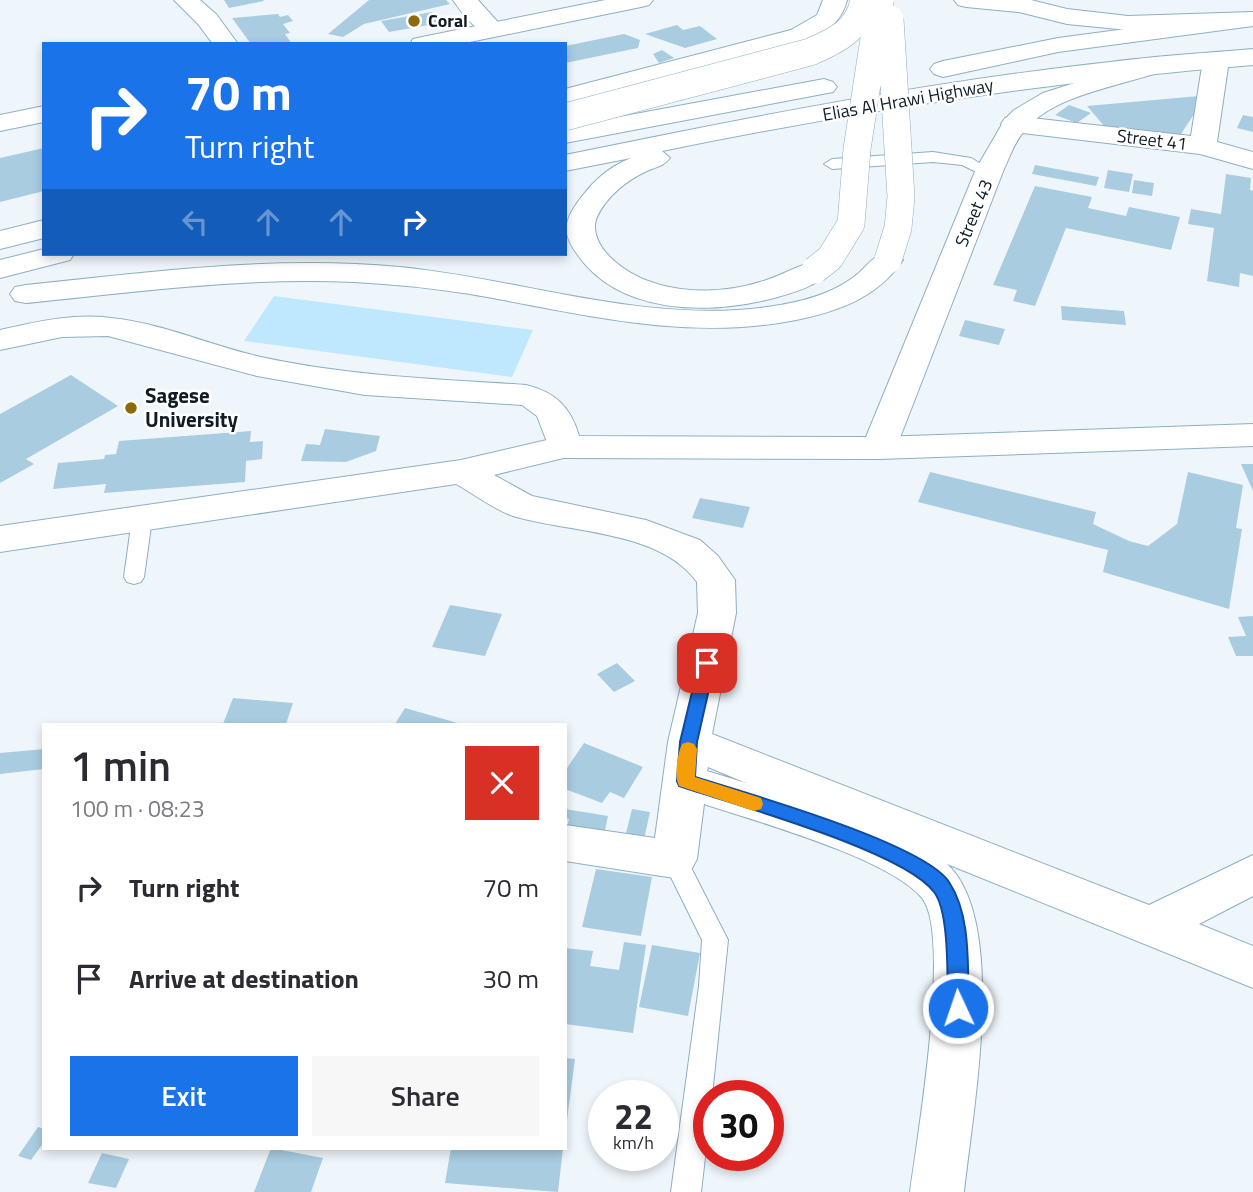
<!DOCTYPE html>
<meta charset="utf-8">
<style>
body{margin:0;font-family:"Titillium Web",sans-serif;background:#f7f7f7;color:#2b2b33;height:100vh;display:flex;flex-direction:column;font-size:26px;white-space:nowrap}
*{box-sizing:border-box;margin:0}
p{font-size:23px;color:#7c7c81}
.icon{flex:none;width:38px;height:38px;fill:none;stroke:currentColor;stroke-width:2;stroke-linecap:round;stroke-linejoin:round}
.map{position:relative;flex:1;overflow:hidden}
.panel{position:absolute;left:42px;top:723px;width:525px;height:427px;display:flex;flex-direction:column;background:#fff;border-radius:0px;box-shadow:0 4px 10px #0003}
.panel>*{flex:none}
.guide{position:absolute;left:42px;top:42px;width:525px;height:214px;border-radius:0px;box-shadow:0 4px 10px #0003;background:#1a73e8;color:#fff;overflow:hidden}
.speed{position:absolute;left:588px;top:1080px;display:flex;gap:14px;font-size:35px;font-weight:700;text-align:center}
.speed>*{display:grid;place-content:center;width:91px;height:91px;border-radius:50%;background:#fff;box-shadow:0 4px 10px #0003;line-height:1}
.speed small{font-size:18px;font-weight:400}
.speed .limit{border:10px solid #d22;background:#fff;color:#111}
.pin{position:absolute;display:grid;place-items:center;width:60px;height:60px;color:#fff;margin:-30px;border-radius:14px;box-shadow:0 4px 10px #0006}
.me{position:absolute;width:77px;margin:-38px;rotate:357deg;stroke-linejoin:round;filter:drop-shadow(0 0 5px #0008)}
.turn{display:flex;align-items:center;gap:24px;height:147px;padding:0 28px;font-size:32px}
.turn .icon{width:91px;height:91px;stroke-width:2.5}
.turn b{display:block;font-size:49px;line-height:60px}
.lanes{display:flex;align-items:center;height:66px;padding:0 28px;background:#0003;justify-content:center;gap:35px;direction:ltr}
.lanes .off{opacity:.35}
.round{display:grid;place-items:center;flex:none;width:74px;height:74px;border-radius:0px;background:#f7f7f7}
.head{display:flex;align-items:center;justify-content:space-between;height:119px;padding:0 28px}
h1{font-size:42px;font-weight:600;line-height:52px}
.button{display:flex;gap:14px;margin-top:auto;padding:14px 28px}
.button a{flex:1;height:80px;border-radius:0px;background:#1a73e8;color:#fff;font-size:28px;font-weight:600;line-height:80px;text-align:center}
.button a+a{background:#f7f7f7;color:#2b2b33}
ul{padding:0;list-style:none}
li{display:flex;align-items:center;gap:21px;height:91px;padding:0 28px}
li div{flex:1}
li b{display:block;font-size:26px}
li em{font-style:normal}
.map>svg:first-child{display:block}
</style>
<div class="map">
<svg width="1253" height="1192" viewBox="0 0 1253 1192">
<rect width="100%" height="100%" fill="#eff6fb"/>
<path fill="#bfe7fe" d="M274 296 533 330 512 377 244 341Z"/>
<path fill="#a9cce1" d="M224 0H263L264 1 229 8Z
M369 0H446L450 4 364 24 343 37 328 34Z
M432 12 440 23 389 32 381 21Z
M278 14 280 17 288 15 293 21 283 24 290 33 285 34 292 44H251L232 18Z
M677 25 683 30 700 26 717 39 685 48 645 34Z
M624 34 640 40 638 48 565 63V46Z
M662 50 674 58 659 63 653 54Z
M1199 96 1200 105 1181 134 1167 135 1104 126 1087 106Z
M1069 105 1091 113 1077 123 1055 115Z
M1243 115 1253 117V132L1237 128Z
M44 148V191L0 202V158Z
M1035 165 1099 177 1096 186 1032 174Z
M1108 170 1133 174 1129 192 1104 188Z
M1226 174 1251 178 1250 190 1253 191V276L1240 273 1239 287 1207 281 1214 228 1188 224 1191 209 1221 214Z
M1134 180 1154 183 1152 196 1132 193Z
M1035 186 1092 197 1088 208 1126 216 1129 207 1180 217 1171 250 1066 228 1035 306 1013 301 1017 290 993 285Z
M1061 306 1124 311 1126 325 1062 320Z
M965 320 1005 329 999 345 959 336Z
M71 375 118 406 26 459 34 464 0 483V414Z
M325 429 380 436 376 451 346 462 301 461 306 444 320 445Z
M251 431 250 442 263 441 262 459 246 461 245 482 104 493 106 484 53 489 58 463 104 459 105 455 116 454 119 441Z
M1241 464H1253V491Z
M930 472 1096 512 1093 524 1129 541 1148 546 1177 524 1188 472 1243 485 1236 528 1242 529 1229 609 1103 572 1108 550 918 502Z
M700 498 750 507 743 528 692 518Z
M450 605 502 614 485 656 432 647Z
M1253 616V656H1236L1228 637 1246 636 1238 617Z
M617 663 635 681 614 692 597 674Z
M233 698 293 703 286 724H223Z
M405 708 461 724H395Z
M584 743 643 767 624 798 610 792 602 803 565 789V771Z
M44 749V769L0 774V753Z
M565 809 608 816 604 835 567 828 569 819 565 818Z
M632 809 650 812 643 844 624 841Z
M596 869 652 877 641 936 582 927Z
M624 942 646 945 633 1033 565 1024V948L593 951 590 966 619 970Z
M652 945 700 953 688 1016 639 1007Z
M565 1058 575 1059 567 1120 565 1119Z
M38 1127 44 1129V1142L31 1160 18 1156Z
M271 1148 323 1158 311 1192H254Z
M451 1148H563L558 1192 445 1183Z
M102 1153 129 1159 116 1188 88 1183Z"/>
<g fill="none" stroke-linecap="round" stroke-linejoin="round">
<defs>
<path id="lane" d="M933 152 971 158 997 173 989 178 962 165 933 162 832 169 824 164 832 159Z
M142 512 149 514 152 519 144 577 141 582 134 584 127 582 124 577 132 519 135 514Z
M674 849 683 852 728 940 712 1096H709V1123L701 1192H671L699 986 702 940 662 859 665 852Z"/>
<path id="street" d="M174 0H200L216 14 238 44H213L198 24Z
M453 0H478L505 30 502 35C481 40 464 16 453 0Z
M1216 52 1225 55 1229 60 1217 142 1253 152V169L1200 154 1014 132 1005 130 1001 124 1005 118 1014 116 1191 136 1203 60 1207 55Z
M1253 424V446L879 459 867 456 862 448 867 440 879 437Z
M564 436 576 439 581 447 576 455 494 475 532 496 646 520 700 540 718 556 735 580 736 613 712 734 1149 905 1253 855V896L1199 924 1253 946V988L947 864C1009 921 972 1114 964 1192H910C917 1139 952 935 922 898 889 858 755 821 704 804L697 859 690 872 674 878 565 861V825L655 838 668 742 698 613 697 582C660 530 569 533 513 516 493 509 474 494 456 484L0 552V526L461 460ZM708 767 746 783 707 771Z"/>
<path id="secondary" d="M605 0H653L649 5 641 7 460 44H410L413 39 422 37Z
M823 0H847C842 21 827 32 808 40L565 105V89L791 30 817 15Z
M954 0H1031L1067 9 1128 16 1253 12V26L1128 30 1067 24 1019 12 966 7 958 5Z
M1156 57 1165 60 1169 65 1165 70C1123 86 1054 94 1025 130 1015 141 1010 156 1004 169L896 448 891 456 879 459 564 458 552 455 537 416 522 405 365 395 257 376 108 336 62 337 0 350V330C36 322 73 313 111 318 162 323 211 346 261 357 348 376 437 379 526 385 555 392 571 407 579 436L866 437 976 169 1005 119 1014 110 1043 93Z
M44 106V122L0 131V115Z
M44 220V238L0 249V231Z"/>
<path id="highway" d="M1246 13 1253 14V26L1058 52 943 77 934 74 930 69 934 64 943 61 1058 38Z
M1253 49V65C1054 81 857 111 662 151L670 158C664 166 656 167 647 171 627 180 607 196 597 217 591 230 599 246 609 256 646 294 712 297 760 282 779 277 796 266 815 261L826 264 830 270C819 286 792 293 774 298 708 315 619 315 577 254 564 236 563 224 575 206 590 184 606 168 631 158L565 171V155C745 118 927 82 1110 62 1157 56 1205 53 1253 49Z
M824 79 833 82 837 87 833 92 565 143V127Z
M44 249V254H74L70 260 0 278V260Z
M888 251 899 254 903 260C877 298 839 311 796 320 685 342 579 313 470 294 432 288 393 284 354 282 245 277 135 292 26 303L15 301 10 294 15 287 26 285C150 272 275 255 400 267 522 279 644 324 767 307 796 303 827 296 851 279 865 270 872 255 888 251Z"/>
</defs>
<use href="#lane" stroke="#8dafc3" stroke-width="2"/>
<use href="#street" stroke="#8dafc3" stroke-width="2"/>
<use href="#secondary" stroke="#8dafc3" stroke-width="2"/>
<use href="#highway" stroke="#8dafc3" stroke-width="2"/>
<use href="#lane" fill="#fff" fill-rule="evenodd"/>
<use href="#street" fill="#fff" fill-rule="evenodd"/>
<use href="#secondary" fill="#fff" fill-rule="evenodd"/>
<use href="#highway" fill="#fff" fill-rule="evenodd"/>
<defs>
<path id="highway-bridge" d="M565 117 810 52C836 41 859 30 864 0
M888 260 898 228 901 197 890 19
M815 270 830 258 851 224 857 149 880 0"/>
</defs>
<use href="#highway-bridge" stroke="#8dafc3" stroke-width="28" stroke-linecap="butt"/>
<use href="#highway-bridge" stroke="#fff" stroke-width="27"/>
</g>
<path fill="#1a73e8" stroke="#114b97" stroke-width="2" d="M707 657 715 663 697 742 695 777C746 793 923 843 949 882 972 917 967 968 969 1008L966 1014 958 1017 951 1014 948 1008C947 981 950 912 934 892 904 851 733 804 679 786L677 781 680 742 699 663Z"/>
<path fill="#f59e0b" d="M688 742 694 744 697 749 695 777 761 798 763 804 761 809 754 811 679 786C674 776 677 755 682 744Z"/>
<g fill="#8c690a" stroke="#fff" stroke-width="2.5">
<circle cx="414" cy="21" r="7"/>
<circle cx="131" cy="408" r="7"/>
</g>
<g text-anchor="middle" stroke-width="5" stroke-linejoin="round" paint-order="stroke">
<g font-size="18" font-weight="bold" fill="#0f1c24" stroke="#fff" text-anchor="start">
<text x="428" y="27">Coral</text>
</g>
<g font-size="18" fill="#0f1c24" stroke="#fff">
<text transform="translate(908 100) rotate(-10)" y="6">Elias Al Hrawi Highway</text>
<text transform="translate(1152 140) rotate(7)" y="6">Street 41</text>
<text transform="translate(974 213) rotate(-68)" y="6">Street 43</text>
</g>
<g font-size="21" font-weight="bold" fill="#0f1c24" stroke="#fff" text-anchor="start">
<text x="145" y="403">Sagese<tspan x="145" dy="24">University</tspan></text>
</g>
</g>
</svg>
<div class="speed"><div>22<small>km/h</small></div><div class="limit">30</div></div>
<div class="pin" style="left:707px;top:663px;background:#d93025"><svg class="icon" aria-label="arrive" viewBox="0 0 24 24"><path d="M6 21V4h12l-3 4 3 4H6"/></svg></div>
<svg class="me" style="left:958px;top:1008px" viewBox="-20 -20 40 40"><circle r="17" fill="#1a73e8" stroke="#fff" stroke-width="3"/><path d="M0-11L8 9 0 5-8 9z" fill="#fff"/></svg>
<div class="guide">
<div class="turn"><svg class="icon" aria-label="right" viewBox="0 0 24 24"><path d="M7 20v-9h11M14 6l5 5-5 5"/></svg><div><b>70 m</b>Turn right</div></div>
<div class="lanes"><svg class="icon off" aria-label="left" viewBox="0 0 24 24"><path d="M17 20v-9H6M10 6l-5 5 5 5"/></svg><svg class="icon off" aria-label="ahead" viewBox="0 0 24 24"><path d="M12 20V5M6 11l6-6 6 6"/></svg><svg class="icon off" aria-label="ahead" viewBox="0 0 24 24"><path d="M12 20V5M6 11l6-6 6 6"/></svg><svg class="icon" aria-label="right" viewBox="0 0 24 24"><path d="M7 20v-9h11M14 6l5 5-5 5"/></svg></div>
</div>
<section class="panel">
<div class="head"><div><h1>1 min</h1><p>100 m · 08:23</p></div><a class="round" style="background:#d93025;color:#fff"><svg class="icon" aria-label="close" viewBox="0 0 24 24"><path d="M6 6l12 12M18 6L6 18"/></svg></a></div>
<ul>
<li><svg class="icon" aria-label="right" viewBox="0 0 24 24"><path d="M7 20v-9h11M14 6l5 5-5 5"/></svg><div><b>Turn right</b></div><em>70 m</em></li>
<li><svg class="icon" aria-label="arrive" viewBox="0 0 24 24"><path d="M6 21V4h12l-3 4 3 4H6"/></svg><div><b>Arrive at destination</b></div><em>30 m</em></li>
</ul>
<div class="button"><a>Exit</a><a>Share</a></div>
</section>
</div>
